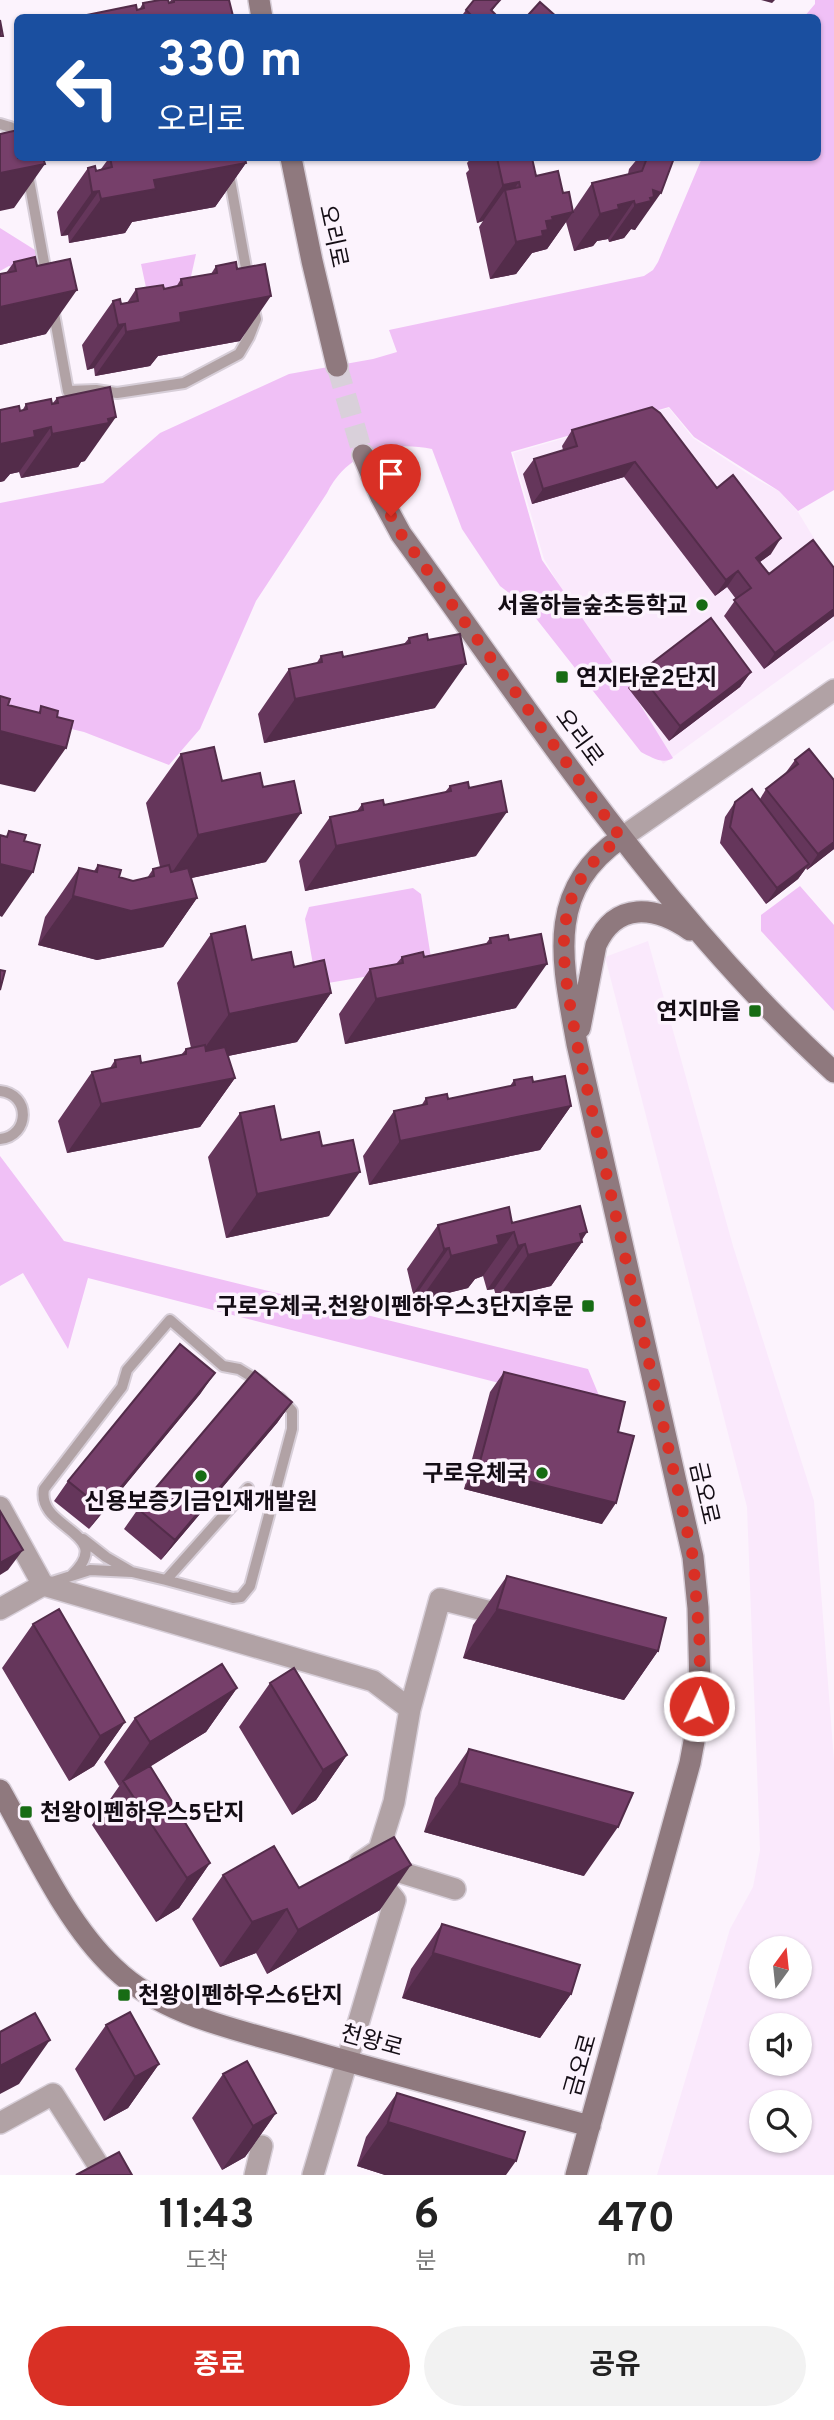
<!DOCTYPE html>
<html lang="ko">
<meta charset="utf-8">
<style>
body{margin:0;font-family:Overpass,"Noto Sans KR",sans-serif;background:#f2f2f2;color:#222;height:100vh;display:flex;flex-direction:column;font-size:26px;white-space:nowrap}
*{box-sizing:border-box;margin:0}
p{font-size:23px;color:#767676}
.icon{flex:none;width:38px;height:38px;fill:none;stroke:currentColor;stroke-width:2;stroke-linecap:round;stroke-linejoin:round}
.map{position:relative;height:2175px;overflow:hidden}
.panel{display:flex;flex-direction:column;background:#fff;flex:1}
.panel>*{flex:none}
.guide{position:absolute;left:14px;top:14px;width:807px;height:147px;border-radius:10px;box-shadow:0 2px 5px #0004;background:#1a4fa0;color:#fff;overflow:hidden}
.needle{width:46px;rotate:15deg}
.fabs{position:absolute;left:749px;top:1936px;display:grid;gap:14px}
.fabs a{display:grid;place-items:center;width:63px;height:63px;border-radius:50%;background:#fff;box-shadow:0 2px 5px #0004;font-size:35px}
.pin{position:absolute;display:grid;place-items:center;width:60px;height:60px;color:#fff;margin:-72px -30px;border-radius:50% 50% 50% 0;rotate:-45deg;box-shadow:0 0 7px #0007}
.pin .icon{rotate:45deg}
.me{position:absolute;width:77px;margin:-38px;rotate:3deg;stroke-linejoin:round;filter:drop-shadow(0 0 5px #0008)}
.turn{display:flex;align-items:center;gap:24px;height:147px;padding:0 28px;font-size:32px}
.turn .icon{width:91px;height:91px;stroke-width:2.5}
.turn b{display:block;font-size:49px;line-height:60px}
.eta{display:flex;justify-content:space-evenly;align-items:center;height:119px;text-align:center}
.eta b{font-size:42px;font-weight:700;line-height:49px}
.primary-button{display:flex;gap:14px;margin-top:auto;padding:14px 28px}
.primary-button a{flex:1;height:80px;border-radius:42px;background:#d93025;color:#fff;font-size:28px;font-weight:700;line-height:80px;text-align:center}
.primary-button a+a{background:#f2f2f2;color:#222}
.map>svg:first-child{display:block}
</style>
<div class="map">
<svg width="834" height="2175" viewBox="0 0 834 2175">
<rect width="100%" height="100%" fill="#fcf3fd"/>
<path fill="#fae9fc" fill-rule="evenodd" d="M669 408 693 438 756 479 779 491 798 512 834 571V640L663 764 544 559 513 453Z
M648 941 733 1246 814 1501 834 1760V2175H657L730 1929 753 1887 760 1850 747 1507 605 957ZM761 1948H800V1986H761ZM761 2025H800V2063H761ZM761 2102H800V2140H761Z"/>
<path fill="#f0c0f6" d="M815 0H834V490L798 511 779 491 694 437 669 407 511 452 542 560 625 680 673 758C663 765 651 757 641 752L527 607 500 586 462 529 432 449C389 440 347 452 327 493L256 601 200 729 169 765 84 732 0 712V503L103 483 160 433 289 374 373 359 397 352 389 330 644 276 653 270 658 262 702 158H817V18L804 17 815 4Z
M0 228 43 255 47 276 9 266 0 271Z
M196 254 186 299 150 306 141 264Z
M800 886 834 925V1011L761 931V915Z
M413 888 421 894 431 958 429 966 328 983 315 976 305 919 309 907Z
M0 1156 64 1241 588 1369 605 1410 88 1278 68 1349 23 1273 0 1286Z"/>
<g fill="none" stroke-linecap="round" stroke-linejoin="round">
<path stroke="#d9d0da" stroke-width="21" stroke-dasharray="21 10" stroke-linecap="butt" d="M337 366 363 455"/>
<defs>
<path id="lane" d="M0 124 10 127 18 132
M25 158 47 279
M226 158 248 279
M53 308 68 391 96 390 117 393 184 383 239 354 249 337 256 319 253 305
M0 1091C31 1094 30 1136 0 1139
M83 1539 106 1557 130 1571
M71 1576C118 1532 36 1530 44 1489L122 1387 127 1370 170 1320 223 1366 239 1369 262 1383
M166 1580 233 1598 241 1597 250 1586 292 1429V1411L280 1398
M49 1583 90 1570 132 1572 166 1580 248 1488"/>
<path id="street" d="M621 838 834 690
M0 1507 43 1585 0 1609
M43 1585 373 1681 410 1709 394 1802 379 1850 360 1863
M410 1709 440 1599 511 1617
M380 1866 455 1889
M0 2123 53 2094 102 2171 111 2175
M255 2175 262 2146
M313 2175 395 1900 374 1874"/>
<path id="secondary" d="M259 0 262 18
M291 158 312 261 337 366
M363 455 381 497 401 534C536 720 663 916 834 1072
M580 1028 596 945C616 901 655 906 690 930
M0 1790C33 1848 65 1922 114 1968 166 2018 241 2030 308 2050 401 2077 496 2101 590 2126
M576 2175 690 1763 697 1725 700 1687 698 1608 693 1557 577 1044C563 964 543 892 621 838"/>
</defs>
<use href="#lane" stroke="#d7ced8" stroke-width="14"/>
<use href="#street" stroke="#d7ced8" stroke-width="24"/>
<use href="#secondary" stroke="#d7ced8" stroke-width="24"/>
<use href="#lane" stroke="#b1a2a5" stroke-width="10"/>
<use href="#street" stroke="#b1a2a5" stroke-width="21"/>
<use href="#secondary" stroke="#8f797e" stroke-width="21"/>
</g>
<path fill="#65365b" d="M171 0H229L231 18H81L82 16 137 10H139L143 3H169Z
M500 0 492 11 499 18H460L466 10Z
M109 158H245L246 163 215 207 132 222 125 233 69 243 68 235 61 236 57 212 88 168 96 171 101 169Z
M471 158H532L536 176 563 193 573 211 592 183 628 174 629 169 638 158H674L635 230 631 229 624 238 609 242 608 239 597 241 593 246 574 251 566 222 547 249 532 253 516 274 490 279 479 227 483 221 477 223 466 173 469 170 467 163Z
M14 262 46 334 0 345V274L6 273Z
M216 266 240 341 158 356 150 366 95 376 94 368 87 370 82 345 113 301 121 304 127 303 136 289H164L176 287 181 279 211 274Z
M57 398 85 461 81 462 78 467 21 478 19 472 10 474 4 481 0 482V410L20 411H22L26 404H52Z
M572 430 717 488 771 554 760 562 769 574 834 616 764 669 724 616 736 599 727 587 715 596 624 477 532 504 523 474 534 459 563 450 562 446Z
M409 638 435 708 264 743 258 714 289 669 316 664 321 656 343 657 404 644Z
M751 672 740 687 669 741 628 688 639 673Z
M181 754 222 781 266 862 191 878 197 898 163 947 97 960 38 945 45 917 79 868 94 871 98 865 119 877 133 881 147 878 153 869 160 867 146 803Z
M795 760 834 780V849L807 870 806 868 798 879 766 904 720 843 725 817 735 802 760 799 766 789 784 775Z
M450 786 476 856 305 891 299 861 330 817 357 811 362 804 384 805 445 792Z
M211 934 252 960 294 967 331 993 297 1042 228 1056 235 1078 200 1127 67 1153 58 1121 92 1072 110 1068 115 1060 141 1063 181 1055 186 1049 191 1048 177 983Z
M490 938 516 1008 345 1044 339 1014 370 969 396 964 402 957H424L485 945Z
M514 1080 533 1082 571 1106 540 1150 369 1185 363 1156 394 1111 421 1106 426 1098 448 1099 510 1086Z
M240 1113 281 1140 329 1216 226 1238 208 1157Z
M512 1223 587 1232 582 1240V1242L551 1286 497 1299 494 1289 487 1290 483 1276 475 1279 468 1288 420 1300 418 1292 413 1294 407 1269 438 1225Z
M504 1372 618 1432 602 1524 464 1489 490 1392Z
M201 1393 89 1529 54 1501 68 1481Z
M292 1402 277 1423 161 1560 124 1529 138 1509Z
M507 1576 658 1651 624 1700 463 1658 473 1625Z
M33 1624 125 1722 94 1766 69 1781 2 1668Z
M270 1683 347 1755 316 1800 292 1815 239 1727Z
M237 1688 206 1732 150 1766 210 1863 179 1908 156 1922 92 1825 120 1785 119 1786 104 1762 135 1718Z
M469 1749 584 1876 424 1832 435 1798Z
M223 1875 299 1888 380 1910 267 1974 256 1953 220 1967 192 1919Z
M442 1924 571 1994 540 2038 402 1998 411 1969Z
M106 2025 159 2064 128 2108 104 2121 75 2069Z
M223 2074 276 2113 245 2157 222 2170 192 2118Z
M397 2093 506 2175H385L357 2166 366 2137Z"/>
<path fill="#532c4a" d="M761 0H775L772 3Z
M246 163 215 207 132 222 125 233 69 243 101 199 154 180Z
M45 164 14 208 0 211V173Z
M519 182 507 199 505 190 483 221 477 223 503 185Z
M653 190 661 193 635 230 631 229 624 238 609 242 635 205Z
M99 191 68 235 61 236 92 192Z
M634 201 608 239 597 241 593 246 574 251 600 214 618 205Z
M573 212 547 249 532 253 516 274 490 279 516 242 552 217Z
M77 290 46 334 0 345V307Z
M271 296 240 341 158 356 150 366 95 376 126 332 180 313Z
M125 324 94 368 87 370 118 325Z
M116 417 85 461 81 462 78 467 21 478 52 434Z
M51 427 19 472 10 474 4 481 0 482V444L34 431Z
M635 462 624 477 532 504 543 489Z
M781 538 771 554 745 573 756 558Z
M738 571 727 587 715 596 726 580Z
M834 609V616L764 669 775 653Z
M466 664 435 708 264 743 295 699Z
M751 672 740 687 669 741 680 726Z
M0 731 66 748 35 792 0 784Z
M507 812 476 856 305 891 336 846Z
M301 813 266 862 164 884 198 835Z
M834 842V849L807 870 818 854Z
M0 864 33 872 2 917 0 916Z
M809 864 798 879 766 904 777 888Z
M73 896 197 898 163 947 97 960 38 945Z
M547 964 516 1008 345 1044 376 999Z
M331 993 297 1042 194 1063 229 1014Z
M235 1078 200 1127 67 1153 101 1104Z
M571 1106 540 1150 369 1185 400 1141Z
M360 1172 329 1216 226 1238 257 1194Z
M514 1232 483 1276 475 1279 468 1288 420 1300 451 1256 497 1236Z
M587 1232 580 1242H582L551 1286 497 1299 528 1255Z
M525 1244 494 1289 487 1290 518 1246Z
M449 1248 418 1292 413 1294 444 1249Z
M215 1373 201 1393 89 1529 103 1509Z
M292 1402 277 1423 161 1560 175 1540Z
M478 1469 616 1503 602 1524 464 1489Z
M23 1550 8 1570 0 1575V1563Z
M497 1609 658 1651 624 1700 463 1658Z
M237 1688 206 1732 124 1783 123 1781 119 1786 150 1742Z
M125 1722 94 1766 69 1781 100 1736Z
M347 1755 316 1800 292 1815 323 1770Z
M459 1783 618 1827 584 1876 424 1832Z
M210 1863 179 1908 156 1922 187 1878Z
M411 1865 380 1910 267 1974 298 1930Z
M287 1909 256 1953 220 1967 252 1922Z
M433 1953 571 1994 540 2038 402 1998Z
M50 2040 19 2084 0 2094V2066Z
M159 2064 128 2108 104 2121 135 2077Z
M276 2113 245 2157 222 2170 253 2126Z
M388 2122 516 2161 506 2175H385L357 2166Z"/>
<path fill="#763f6a" stroke="#532c4a" stroke-width="2" d="M160 0H168L169 3 174 2V0H229L233 16 224 18H83L82 16 136 5 137 10 144 8 143 3Z
M474 0H500L491 10 499 18H474L466 10Z
M540 2 558 18H533L529 14Z
M0 20 3 36H0Z
M18 130V158H43L45 164 0 173V134Z
M110 158H245L246 163 154 180 156 189 101 199 99 191 92 192 88 168 95 166 96 171 112 167Z
M497 158H532L536 176 558 171 563 193 569 192 573 212 552 217 553 220 546 221 548 230 542 231 543 236 516 242 505 190 520 187 519 182 503 185Z
M647 158H674L661 193 653 190 654 197 650 198 651 201 635 205 634 201 618 205 619 209 600 214 592 183 642 171Z
M35 257 37 266 70 259 77 290 0 307V274L16 271 14 262Z
M236 262 237 269 265 264 271 296 180 313 181 322 126 332 125 324 118 325 113 301 120 299 121 304 138 301 136 289 163 285 164 289 182 285 181 279 217 273 216 266Z
M110 387 116 417 108 419 109 423 52 434 51 427 34 431 35 437 0 444V410L19 406 20 411 27 409 26 404 51 399 52 404 58 403 57 398Z
M652 407 660 413 717 488 733 475 781 538 756 558 769 574 813 540 834 568V609L775 653 734 600 751 588 738 571 726 580 635 462 543 489 534 459 577 446 572 430Z
M711 618 751 672 680 726 639 673Z
M427 634 428 640 460 634 466 664 295 699 289 669 322 662 321 656 342 652 343 657 410 643 409 638Z
M0 696 10 699 8 705 40 713 41 706 58 711 57 717 73 721 66 748 0 731Z
M214 747 222 781 260 773 263 787 294 781 301 813 198 835 181 754Z
M809 749 834 780V842L818 854 766 789 798 764 795 760Z
M501 781 507 812 336 846 330 817 363 810 362 804 383 800 384 805 451 791 450 786 468 782 469 788Z
M752 789 809 864 777 888 730 827 735 802Z
M9 831 26 835 24 841 40 845 33 872 0 864V835L7 837Z
M98 865 121 870 119 877 133 881 154 876 153 869 169 865 171 872 188 868 197 898 131 911 73 896 79 868 97 872Z
M245 926 252 960 291 952 294 967 324 960 331 993 229 1014 211 934Z
M541 934 547 964 376 999 370 969 403 963 402 957 423 952 424 957 491 943 490 938 508 935 509 940Z
M0 970 5 971 0 990Z
M205 1045 206 1051 225 1047 235 1078 101 1104 92 1072 116 1067 115 1060 140 1056 141 1063 186 1054V1049Z
M565 1076 571 1106 400 1141 394 1111 427 1104 426 1098 447 1094 448 1099 515 1085 514 1080 532 1077 533 1082Z
M274 1106 281 1140 319 1132 322 1146 353 1140 360 1172 257 1194 240 1113Z
M580 1206 587 1232 580 1234 582 1242 528 1255 525 1244 518 1246 514 1232 497 1236 499 1244 451 1256 449 1248 444 1249 438 1225 509 1207 512 1223Z
M180 1344 215 1373 103 1509 68 1481Z
M255 1371 292 1402 175 1540 138 1509Z
M504 1372 625 1402 618 1432 634 1436 616 1503 478 1469Z
M0 1511 23 1550 0 1563Z
M507 1576 666 1618 658 1651 497 1609Z
M59 1609 125 1722 100 1736 33 1624Z
M222 1664 237 1688 150 1742 135 1718Z
M294 1668 347 1755 323 1770 270 1683Z
M469 1749 633 1793 618 1827 459 1783Z
M150 1766 210 1863 187 1878 123 1781Z
M394 1837 411 1865 298 1930 287 1909 252 1922 223 1875 274 1846 299 1888Z
M442 1924 580 1965 571 1994 433 1953Z
M130 2012 159 2064 135 2077 106 2025Z
M35 2013 50 2040 0 2066V2032Z
M247 2061 276 2113 253 2126 223 2074Z
M397 2093 525 2132 516 2161 388 2122Z
M119 2152 132 2175H76Z"/>
<g fill="none" stroke-linecap="round" stroke-linejoin="round">
<path stroke="#d93025" stroke-width="12" stroke-dasharray="0 21.6" d="M391 516 401 534 621 838C543 892 563 964 577 1044L693 1557 700 1647 699 1706"/>
</g>
<g fill="#176c14" stroke="#fcf3fd" stroke-width="2.5">
<circle cx="702" cy="605" r="7"/>
<rect x="555" y="670" width="14" height="14" rx="3.5"/>
<rect x="748" y="1004" width="14" height="14" rx="3.5"/>
<rect x="581" y="1299" width="14" height="14" rx="3.5"/>
<circle cx="542" cy="1473" r="7"/>
<circle cx="201" cy="1476" r="7"/>
<rect x="19" y="1805" width="14" height="14" rx="3.5"/>
<rect x="117" y="1988" width="14" height="14" rx="3.5"/>
</g>
<g text-anchor="middle" stroke-width="7" stroke-linejoin="round" paint-order="stroke">
<g font-size="23" fill="#140d15" stroke="#fcf3fd">
<text transform="translate(334 236) rotate(78)" y="8">오리로</text>
<text transform="translate(580 737) rotate(54)" y="8">오리로</text>
<text transform="translate(705 1493) rotate(77)" y="8">금오로</text>
<text transform="translate(372 2040) rotate(15)" y="8">천왕로</text>
<text transform="translate(580 2065) rotate(-74)" y="8">금오로</text>
</g>
<g font-size="23" font-weight="bold" fill="#140d15" stroke="#fcf3fd" text-anchor="end">
<text x="688" y="613">서울하늘숲초등학교</text>
<text x="576" y="685" text-anchor="start">연지타운2단지</text>
<text x="741" y="1019">연지마을</text>
<text x="574" y="1314">구로우체국.천왕이펜하우스3단지후문</text>
<text x="528" y="1481">구로우체국</text>
<text x="201" y="1509" text-anchor="middle">신용보증기금인재개발원</text>
<text x="40" y="1820" text-anchor="start">천왕이펜하우스5단지</text>
<text x="138" y="2003" text-anchor="start">천왕이펜하우스6단지</text>
</g>
</g>
</svg>
<div class="fabs">
<a><svg class="needle" viewBox="-14 -14 28 28"><path d="M0-13l5 13h-10z" fill="#e53935"/><path d="M0 13l5-13h-10z" fill="#767676"/></svg></a>
<a><svg class="icon" aria-label="sound" viewBox="0 0 24 24"><path d="M4 9h4l5-4v14l-5-4H4zM17 9q2 3 0 6"/></svg></a>
<a><svg class="icon" aria-label="search" viewBox="0 0 24 24"><circle cx="10" cy="10" r="6"/><path d="M15 15l6 6"/></svg></a>
</div>
<div class="pin" style="left:391px;top:516px;background:#d93025"><svg class="icon" aria-label="arrive" viewBox="0 0 24 24"><path d="M6 21V4h12l-3 4 3 4H6"/></svg></div>
<svg class="me" style="left:699px;top:1706px" viewBox="-20 -20 40 40"><circle r="17" fill="#d93025" stroke="#fff" stroke-width="3"/><path d="M0-11L8 9 0 5-8 9z" fill="#fff"/></svg>
<div class="guide">
<div class="turn"><svg class="icon" aria-label="left" viewBox="0 0 24 24"><path d="M17 20v-9H6M10 6l-5 5 5 5"/></svg><div><b>330 m</b>오리로</div></div>
</div>
</div>
<section class="panel">
<div class="eta">
<div><b>11:43</b><p>도착</p></div>
<div><b>6</b><p>분</p></div>
<div><b>470</b><p>m</p></div>
</div>
<div class="primary-button"><a>종료</a><a>공유</a></div>
</section>
